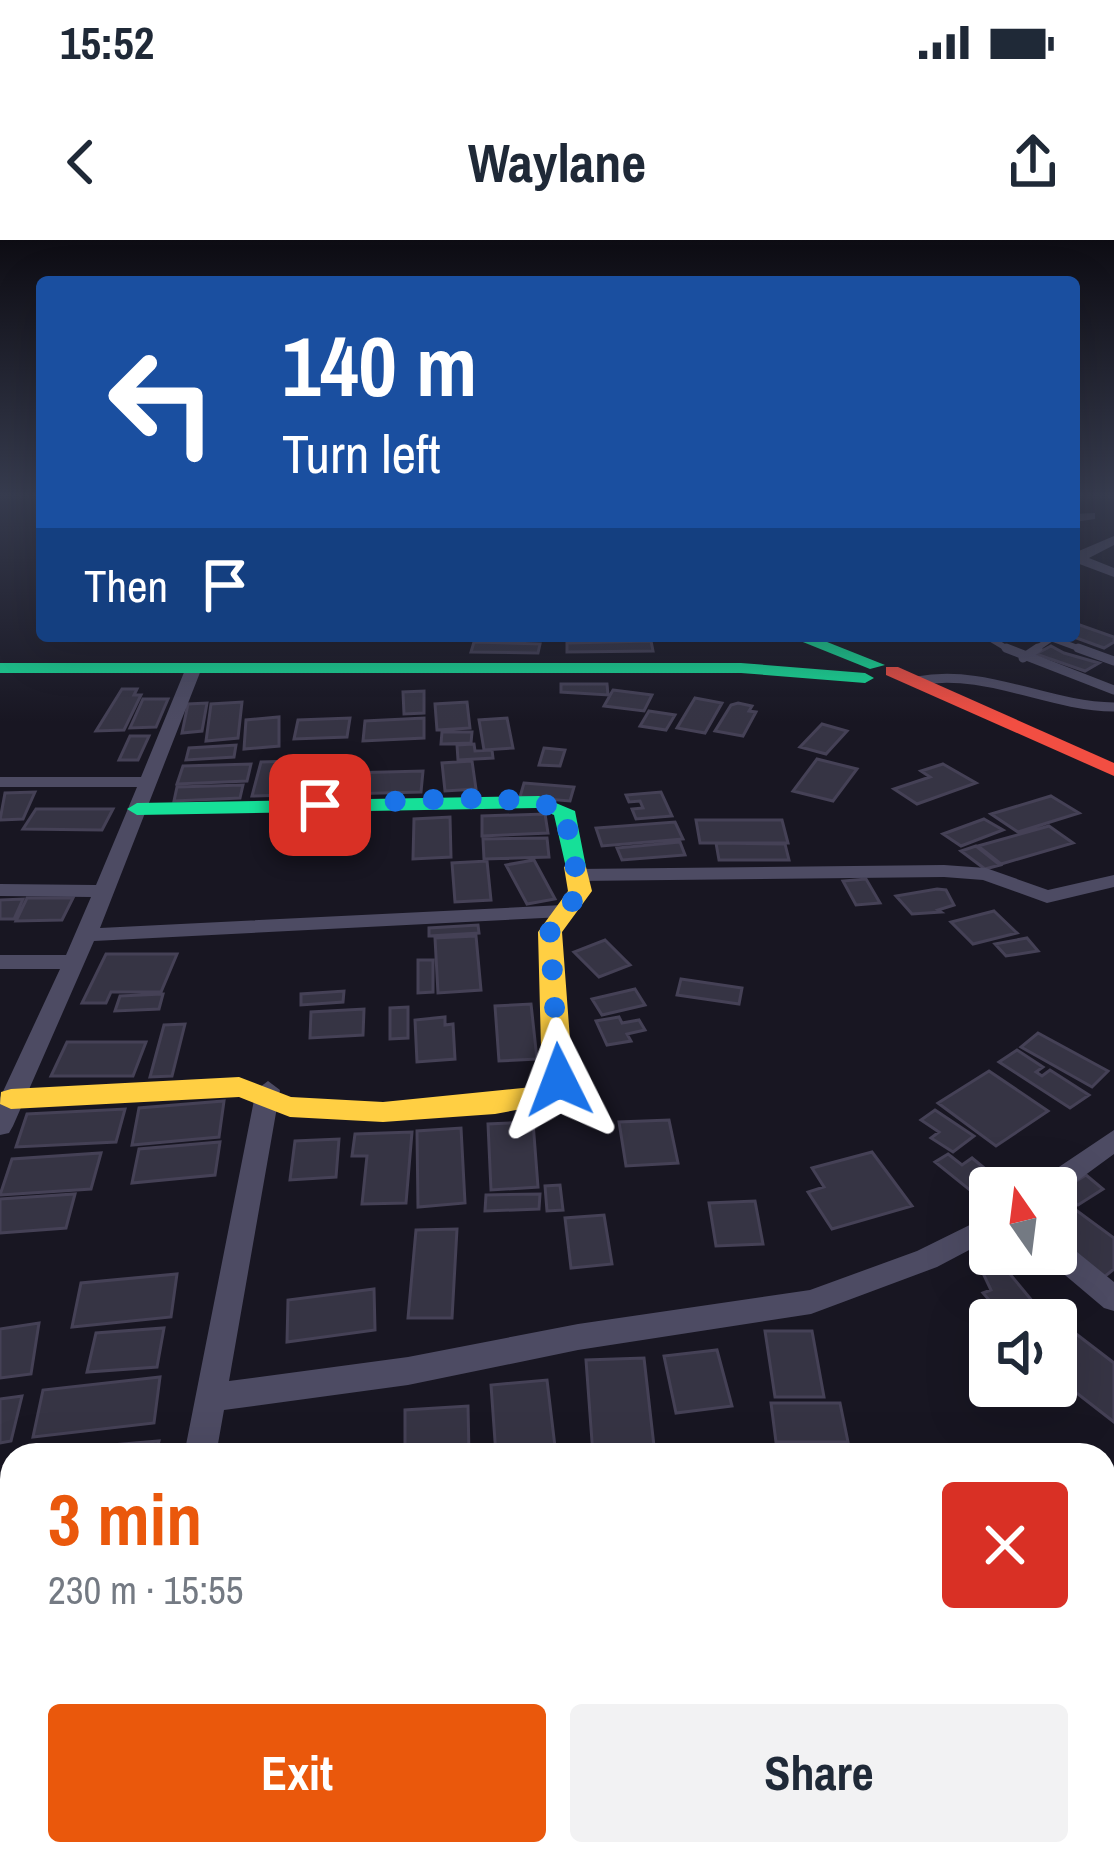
<!DOCTYPE html>
<meta charset="utf-8">
<style>
body{margin:0;font-family:"Archivo Narrow",sans-serif;background:#f2f2f3;color:#1f2937;height:100vh;display:flex;flex-direction:column;font-size:45px;white-space:nowrap}
*{box-sizing:border-box;margin:0}
p{font-size:39px;color:#747a83}
.icon{flex:none;width:66px;height:66px;fill:none;stroke:currentColor;stroke-width:2;stroke-linecap:round;stroke-linejoin:round}
.map{position:relative;flex:1;overflow:hidden}
.drawer{position:absolute;left:0px;top:1203px;width:1116px;height:423px;display:flex;flex-direction:column;background:#fff;border-radius:36px 36px 0 0;box-shadow:0 12px 48px #0002}
.drawer>*{flex:none}
.hud{position:absolute;left:36px;top:36px;width:1044px;height:366px;border-radius:12px;box-shadow:0 12px 48px #0002;background:#1a4fa0;color:#fff;overflow:hidden}
.needle{width:78px;rotate:346deg}
.controls{position:absolute;left:969px;top:927px;display:grid;gap:24px}
.controls a{display:grid;place-items:center;width:108px;height:108px;border-radius:12px;background:#fff;box-shadow:0 12px 48px #0002;font-size:60px}
.pin{position:absolute;display:grid;place-items:center;width:102px;height:102px;color:#fff;margin:-51px;border-radius:24px;box-shadow:0 6px 18px #0006}
.me{position:absolute;width:132px;margin:-66px;rotate:357deg;stroke-linejoin:round;filter:drop-shadow(0 0 9px #0008)}
.turn{display:flex;align-items:center;gap:42px;height:252px;padding:0 48px;font-size:54px}
.turn .icon{width:156px;height:156px;stroke-width:2.5}
.turn b{display:block;font-size:84px;line-height:102px}
.then{display:flex;align-items:center;height:114px;padding:0 48px;background:#0003;gap:24px;font-size:45px}
.round{display:grid;place-items:center;flex:none;width:126px;height:126px;border-radius:12px;background:#f2f2f3}
.summary{display:flex;align-items:center;justify-content:space-between;height:204px;padding:0 48px}
h1{font-size:72px;font-weight:700;line-height:90px;color:#ea580c}
.action{display:flex;gap:24px;margin-top:auto;padding:24px 48px}
.action a{flex:1;height:138px;border-radius:12px;background:#ea580c;color:#fff;font-size:48px;font-weight:700;line-height:138px;text-align:center}
.action a+a{background:#f2f2f3;color:#1f2937}
.status{display:flex;justify-content:space-between;align-items:center;height:84px;padding:0 60px;background:#fff;direction:ltr}
.status svg{height:33px;fill:currentColor}
header{display:flex;justify-content:space-between;align-items:center;height:156px;padding:0 48px;background:#fff;font-size:54px;font-weight:700}
.map>svg:first-child{display:block}
</style>
<div class="status"><b>15:52</b><svg viewBox="0 0 49 12"><path d="M0 12V9h3v3zM5 12V6h3v6zM10 12V3h3v9zM15 12V0h3v12zM26 1h20v11H26zM47 4h2v5h-2z"/></svg></div>
<header><svg class="icon" aria-label="back" viewBox="0 0 24 24"><path d="M15 5l-7 7 7 7"/></svg>Waylane<svg class="icon" aria-label="share" viewBox="0 0 24 24"><path d="M12 15V3M7 8l5-5 5 5M5 13v7h14v-7"/></svg></header>
<div class="map">
<svg width="1114" height="1624" viewBox="0 0 1114 1624">
<rect width="100%" height="100%" fill="#181622"/>
<path fill="#363444" stroke="#454156" stroke-width="3" d="M1074 383 1114 397V402L1104 408 1071 396Z
M651 401 653 411 567 412V403Z
M474 402 540 404 538 413 471 412Z
M1051 406 1064 413 1099 423 1085 431 1036 414Z
M561 444H607L608 455 561 452Z
M122 449H137L134 455H141L124 490 96 491Z
M613 450 652 455 644 471 604 466Z
M424 451V473L404 474 403 452Z
M695 458 722 463 705 493 677 488Z
M143 459H168L156 487 130 488Z
M242 462 238 498 206 501 211 464Z
M467 462 470 488 437 490 435 464Z
M207 463 202 491 182 493 188 464Z
M738 463 752 466 749 471 756 472 743 496 715 491 731 465Z
M649 471 675 475 666 490 640 486Z
M279 477V506L244 509 246 480Z
M350 478 347 497 294 499 298 480Z
M424 478V498L363 501 365 481Z
M507 478 513 508 484 510 479 480Z
M822 484 847 491 826 514 800 507Z
M442 492H472L471 503 441 504Z
M130 496H149L138 520H119Z
M474 504 475 511 492 510 493 518 458 520 457 505Z
M236 505 234 517 186 520 189 508Z
M544 508 565 510 560 526 539 525Z
M338 519 332 551 294 552 301 520Z
M817 519 857 529 833 561 793 551Z
M296 521 288 555 252 556 261 522Z
M472 521 476 549 445 551 442 523Z
M251 524 247 541 177 544 183 526Z
M943 524 976 543 917 564 894 549 930 537 921 531Z
M423 531 421 552 344 554 348 533Z
M524 543 574 547 570 561 520 557Z
M243 545 240 558 174 561 177 547Z
M35 552 23 579 0 580 5 553Z
M661 552 672 576 636 579 632 569 643 568 640 561 629 562 626 555Z
M1051 556 1079 573 1018 592 991 574Z
M36 569H113L102 590 23 589Z
M545 574 548 593 482 596V576Z
M450 577 451 617 413 619 414 579Z
M984 579 1003 590 961 606 943 594Z
M696 580H782L788 603H700Z
M675 582 683 599 602 606 596 588Z
M1049 586 1073 603 1001 624 978 606Z
M547 598 549 617 484 619 483 599Z
M680 602 685 615 622 620 617 608Z
M716 603 785 604 789 620H719Z
M976 606 1000 625 985 629 961 611Z
M534 620 555 659 527 664 506 625Z
M487 621 491 660 455 662 452 623Z
M866 639 880 663 856 665 843 641Z
M937 649 946 650 954 665 938 670 941 672 912 674 896 656Z
M27 658H73L62 680 16 681Z
M23 659 14 679H0V660Z
M994 671 1017 693 973 704 951 682Z
M478 685 479 693 429 696V688Z
M476 696 481 750 438 753 435 698Z
M1027 698 1038 711 1006 716 995 704Z
M605 700 630 725 599 737 574 712Z
M106 714H177L161 752H111L106 763H82Z
M418 720H433V752L418 753Z
M681 739 742 748 739 764 677 755Z
M635 749 645 765 602 775 592 759Z
M344 751 343 762 301 765V754Z
M163 754 159 769 115 771 120 756Z
M531 764 537 819 499 821 495 766Z
M408 767V798L390 799V768Z
M364 769 363 795 310 798 311 772Z
M445 777V785L453 784 455 819 417 822 415 780Z
M619 777 622 783 639 780 645 790 627 794 631 801 607 805 596 781Z
M185 784 172 836 150 837 164 785Z
M1038 793 1108 831 1092 847 1021 807Z
M67 802H146L133 836H51Z
M1017 810 1043 827 1036 832 1042 836 1050 830 1089 855 1070 868 999 822Z
M989 831 1048 871 996 906 938 863Z
M224 861 219 897 132 905 139 868Z
M125 869 116 902 16 907 27 874Z
M935 870 974 896 953 912 931 898 939 892 921 880Z
M669 880 678 923 626 926 619 882Z
M533 882 538 947 491 950 488 884Z
M461 888 465 963 418 967 417 891Z
M412 892 406 963 362 964 367 916H352L355 894Z
M339 899 336 937 290 940 295 901Z
M220 902 215 935 132 943 139 909Z
M872 912 912 966 832 989 808 952 824 947 812 928Z
M101 913 91 949 0 955 12 919Z
M948 914 962 925 972 918 999 940 976 955 935 922Z
M1086 935 1103 949 1078 965 1060 951Z
M560 945 563 970 547 971 545 946Z
M75 954 66 988 0 993V959Z
M540 954 539 969 485 971 486 955Z
M755 961 763 1004 716 1006 709 963Z
M1065 962 1114 998V1029L1099 1041 1056 998V969Z
M604 975 612 1024 571 1028 565 978Z
M457 989 452 1078H408L416 990Z
M1000 1022 1048 1080H992L987 1073 997 1069 983 1053 991 1050 981 1029Z
M177 1034 171 1077 72 1087 81 1043Z
M374 1049 375 1090 287 1102 288 1060Z
M39 1083 31 1134 0 1138V1089Z
M164 1088 157 1127 87 1132 96 1093Z
M1071 1090 1114 1123V1182L1056 1137V1104Z
M765 1091H812L824 1157H775Z
M717 1110 732 1166 676 1173 664 1116Z
M644 1118 655 1215H593L586 1120Z
M160 1137 154 1183 33 1197 43 1150Z
M547 1140 556 1215H496L491 1145Z
M22 1156 11 1201 0 1203V1159Z
M771 1163H840L848 1202H776Z
M468 1166 469 1215H405V1170Z
M159 1201 156 1215H18L19 1213Z
M0 1348H12V1393H0Z
M1104 1501 1114 1517V1524L1109 1525 1114 1536V1600L1104 1602Z
M12 1505V1590L0 1591V1506Z
M649 1614H720L723 1624H651Z
M795 1614H834L837 1624H798Z
M962 1614H1067L1072 1624H966Z"/>
<g fill="none" stroke-linecap="round" stroke-linejoin="round">
<path stroke="#4d4b63" stroke-width="6" d="M986 396 1011 411
M1045 396 1086 411
M1033 411 1052 398"/>
<path stroke="#4d4b63" stroke-width="9" d="M1006 408 1114 450
M1078 408 1114 421
M1023 418 1038 408
M917 441C987 428 1045 466 1114 467"/>
<path fill="#4d4b63" fill-rule="evenodd" d="M1095 273V279L1074 282V274Z
M1114 296V305L1089 318 1114 328V337L1074 322V313Z
M193 425 201 430 100 688 563 665 573 671 563 677 94 701 13 886 9 893 0 895V858L60 729H0V715H66L91 657 0 656V644L96 645 137 547H0V537H141L185 430Z
M944 625 986 628 1048 650 1114 635V647L1047 663 983 640 944 637 576 641 566 635 576 629Z
M268 841 280 850 229 1141 408 1117 578 1084 810 1050 917 1011 990 975V999L937 1027 811 1074 578 1110 408 1145 224 1170 216 1215H184L256 850Z
M1114 890V914L1058 955 1056 948H1035L1038 941Z
M1056 1000 1066 1003 1114 1042V1071L1104 1068 1046 1019 1043 1014H1056Z
M1114 1406V1444L1104 1445V1407Z
M112 1614H154V1624H112Z"/>
<path fill="#16e098" fill-rule="evenodd" d="M788 396H812L885 425 870 429Z
M0 423H741L865 433 874 438 865 443 741 433H0Z
M539 556 575 571 586 627 583 632H567L554 575 537 568 137 575 127 569 137 563Z"/>
<path fill="#ffcf43" fill-rule="evenodd" d="M575 620 586 627 592 651 562 692 573 840 563 861 495 874 383 882 290 877 239 857 11 869 0 864 1 852 11 849 239 837 291 857 383 862 542 846 538 692 568 651 564 627Z"/>
<path fill="#f24e42" fill-rule="evenodd" d="M886 427H898L1114 523V536L886 435Z"/>
</g>
<linearGradient id="sky" x2="0" y2="1"><stop stop-color="#0d0c13"/><stop offset="0.53" stop-color="#373c4f"/><stop offset="1" stop-color="#373c4f" stop-opacity="0"/></linearGradient>
<rect width="1114" height="482" fill="url(#sky)"/>
<g fill="none" stroke-linecap="round" stroke-linejoin="round">
<path stroke="#1a73e8" stroke-width="21" stroke-dasharray="0 37.8" d="M320 565C377 564 519 548 564 571L580 651 550 692 559 840"/>
</g>
</svg>
<div class="controls">
<a><svg class="needle" viewBox="-14 -14 28 28"><path d="M0-13l5 13h-10z" fill="#e53935"/><path d="M0 13l5-13h-10z" fill="#747a83"/></svg></a>
<a><svg class="icon" aria-label="sound" viewBox="0 0 24 24"><path d="M4 9h4l5-4v14l-5-4H4zM17 9q2 3 0 6"/></svg></a>
</div>
<div class="pin" style="left:320px;top:565px;background:#d93025"><svg class="icon" aria-label="arrive" viewBox="0 0 24 24"><path d="M6 21V4h12l-3 4 3 4H6"/></svg></div>
<svg class="me" style="left:559px;top:840px" viewBox="-20 -20 40 40"><path d="M0-17L14 15 0 8-14 15z" fill="#1a73e8" stroke="#fff" stroke-width="4"/></svg>
<div class="hud">
<div class="turn"><svg class="icon" aria-label="left" viewBox="0 0 24 24"><path d="M17 20v-9H6M10 6l-5 5 5 5"/></svg><div><b>140 m</b>Turn left</div></div>
<div class="then">Then<svg class="icon" aria-label="arrive" viewBox="0 0 24 24"><path d="M6 21V4h12l-3 4 3 4H6"/></svg></div>
</div>
<section class="drawer">
<div class="summary"><div><h1>3 min</h1><p>230 m · 15:55</p></div><a class="round" style="background:#d93025;color:#fff"><svg class="icon" aria-label="close" viewBox="0 0 24 24"><path d="M6 6l12 12M18 6L6 18"/></svg></a></div>
<div class="action"><a>Exit</a><a>Share</a></div>
</section>
</div>
